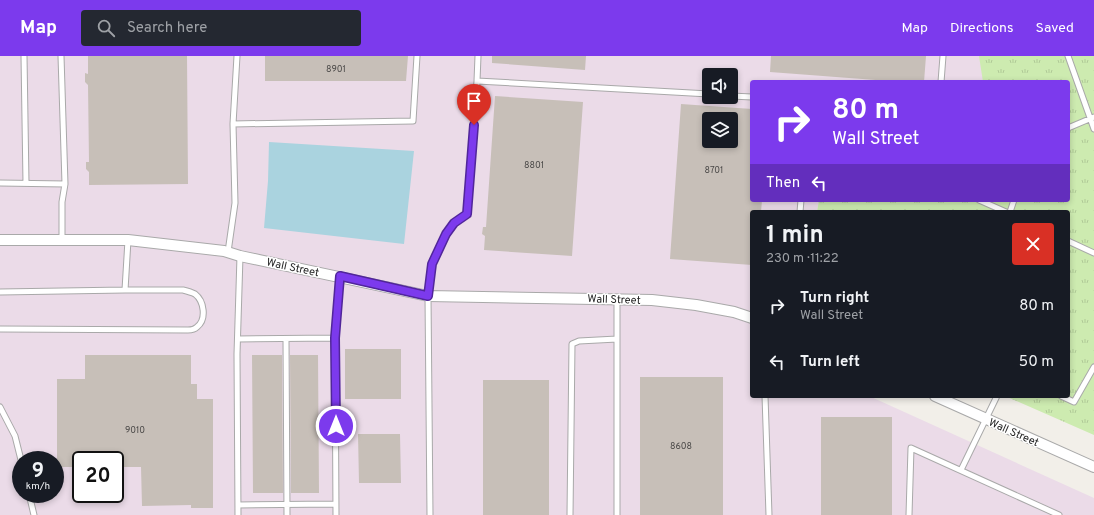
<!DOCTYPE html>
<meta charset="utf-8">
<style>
body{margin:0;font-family:Overpass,sans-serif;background:#242831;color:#f1f3f6;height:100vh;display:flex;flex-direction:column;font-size:15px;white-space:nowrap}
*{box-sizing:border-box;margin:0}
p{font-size:13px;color:#9ea1a6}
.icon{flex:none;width:22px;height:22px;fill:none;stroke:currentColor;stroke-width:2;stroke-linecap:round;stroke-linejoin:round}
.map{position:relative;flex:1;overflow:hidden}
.drawer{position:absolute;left:750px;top:154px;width:320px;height:188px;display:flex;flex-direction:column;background:#171b24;border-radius:4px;box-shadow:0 2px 6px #0003}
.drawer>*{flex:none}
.top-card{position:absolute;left:750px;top:24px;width:320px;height:122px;border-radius:4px;box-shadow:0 2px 6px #0003;background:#7c3aed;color:#fff;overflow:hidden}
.tools{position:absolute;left:702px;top:12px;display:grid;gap:8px}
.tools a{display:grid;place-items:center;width:36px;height:36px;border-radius:4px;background:#171b24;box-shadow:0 2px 6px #0003;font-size:20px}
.speed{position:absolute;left:12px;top:395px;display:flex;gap:8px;font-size:20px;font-weight:700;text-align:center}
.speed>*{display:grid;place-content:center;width:52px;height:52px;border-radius:50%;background:#171b24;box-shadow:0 2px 6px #0003;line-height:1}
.speed small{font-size:10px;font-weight:400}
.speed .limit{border:2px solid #111;border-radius:6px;background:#fff;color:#111}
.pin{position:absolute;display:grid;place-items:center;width:34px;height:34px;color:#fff;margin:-41px -17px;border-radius:50% 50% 50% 0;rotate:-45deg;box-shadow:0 0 4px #0007}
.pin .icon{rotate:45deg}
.me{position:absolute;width:44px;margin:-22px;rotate:0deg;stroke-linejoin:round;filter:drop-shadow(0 0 3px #0008)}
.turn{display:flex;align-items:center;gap:14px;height:84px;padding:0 16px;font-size:18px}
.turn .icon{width:52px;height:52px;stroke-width:2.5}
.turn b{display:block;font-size:28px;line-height:34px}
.then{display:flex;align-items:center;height:38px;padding:0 16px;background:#0003;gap:8px;font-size:15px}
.round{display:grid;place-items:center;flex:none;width:42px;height:42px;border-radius:4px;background:#242831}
.overview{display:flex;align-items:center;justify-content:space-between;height:68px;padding:0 16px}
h1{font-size:24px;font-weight:700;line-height:30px}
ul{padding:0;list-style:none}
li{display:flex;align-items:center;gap:12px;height:56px;padding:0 16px}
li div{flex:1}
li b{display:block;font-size:15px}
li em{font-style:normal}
header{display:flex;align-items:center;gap:24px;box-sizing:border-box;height:56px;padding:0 20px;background:#7c3aed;color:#fff}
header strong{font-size:19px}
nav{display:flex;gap:22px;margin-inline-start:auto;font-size:14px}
.search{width:280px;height:36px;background:#242831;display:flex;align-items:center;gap:10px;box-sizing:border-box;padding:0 14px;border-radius:4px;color:#9ea1a6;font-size:15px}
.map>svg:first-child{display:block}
</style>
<header>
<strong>Map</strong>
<div class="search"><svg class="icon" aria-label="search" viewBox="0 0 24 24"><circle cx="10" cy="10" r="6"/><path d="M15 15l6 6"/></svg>Search here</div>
<nav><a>Map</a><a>Directions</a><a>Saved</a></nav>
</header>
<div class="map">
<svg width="1094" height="459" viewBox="0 0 1094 459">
<defs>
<pattern id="grass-tufts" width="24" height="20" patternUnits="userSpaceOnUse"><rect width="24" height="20" fill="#cdebb0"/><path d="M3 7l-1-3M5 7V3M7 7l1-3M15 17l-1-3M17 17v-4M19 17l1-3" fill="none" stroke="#b0c997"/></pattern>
</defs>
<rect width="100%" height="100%" fill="#f2efe9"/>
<path fill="#ebdbe8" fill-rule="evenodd" d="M0 0H1040L1049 26H752V144H819L817 156H752V340H869L1094 442V459H0ZM709 19H731V41H709ZM709 63H731V85H709ZM21 404H55V438H21ZM81 404H115V438H81Z"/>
<path fill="url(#grass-tufts)" d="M979 0H1094V379L1005 340H1068V156H817L819 144H1068V26H983Z"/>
<path fill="#aad3df" d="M269 86 414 95 404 188 264 172 268 125Z"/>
<path fill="#c7bfb8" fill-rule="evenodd" d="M88 0H187L188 128 89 129V116L86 113V106H89L88 29 85 26V17L88 18Z
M265 0H408L406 25H265Z
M492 0H586L585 14 492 7Z
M771 0H926L924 26H902L770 16Z
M495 40 583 46 572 200 484 194 485 180 482 178 483 171H486Z
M681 48 752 53V144H762L761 156H752V209L670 203ZM709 63H731V85H709Z
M345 293H401V343H345Z
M85 299H191V328H197V343H213V452H191V449L142 450 141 411H115V404H81V411H57V323H85Z
M252 299H282L283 437H253Z
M290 299H318L319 437H291Z
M640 321H723V459H640Z
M483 324H549V459H483Z
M821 361H892V459H821Z
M358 378H400L401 427H359Z"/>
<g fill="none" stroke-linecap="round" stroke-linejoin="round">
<defs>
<path id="service" d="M24 0 26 127
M61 0 65 128 62 146V184
M1068 0 1094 73
M477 25 478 0
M941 26 943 0
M731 40 752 41
M233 68 413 65 417 0
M1068 72 1094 61
M0 127 65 128
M979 144 1006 156
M800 156 801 144
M1010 156 1014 144
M1068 185 1094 197
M228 196 235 147 233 68 237 0
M125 234 128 184
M0 236 125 234H183C187 235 191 236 195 238 204 245 207 263 197 271 195 273 191 274 188 274L0 273
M238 283 335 282
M286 283 287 459
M765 340 769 459
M1061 340 1074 346 1094 311
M0 351 15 380 21 404
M961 414 997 340
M29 438 34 459
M238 449 336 448
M238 459 237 298 240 200
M336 459 335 282 340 220
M430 459 428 240 432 208 446 178 454 167 467 158 477 25 709 38
M570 459 572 288 579 285 617 283
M617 459V242
M909 459 911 392 1059 459"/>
<path id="minor" d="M0 184H128L224 195 240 200 428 240 652 244 696 249 734 256 752 262
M935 340 1094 411"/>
</defs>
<use href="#service" stroke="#a9a9a9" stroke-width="7"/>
<use href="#minor" stroke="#a9a9a9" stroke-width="12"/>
<use href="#service" stroke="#fff" stroke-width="5"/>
<use href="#minor" stroke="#fff" stroke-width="10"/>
</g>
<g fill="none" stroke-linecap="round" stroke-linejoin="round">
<defs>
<path id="route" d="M336 370 335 282 340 220 428 240 432 208 446 178 454 167 467 158 474 69"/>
</defs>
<use href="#route" stroke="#51269a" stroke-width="10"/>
<use href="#route" stroke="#7c3aed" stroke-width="7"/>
</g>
<g text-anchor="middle" stroke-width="3" stroke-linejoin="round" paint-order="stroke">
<g font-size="9" fill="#4b4948">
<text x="336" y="16">8901</text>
<text x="534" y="112">8801</text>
<text x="714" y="117">8701</text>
<text x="135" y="377">9010</text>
<text x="681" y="393">8608</text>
</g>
<g font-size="11" fill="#222" stroke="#fff">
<text transform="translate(293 211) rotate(12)" y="4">Wall Street</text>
<text transform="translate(614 243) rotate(2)" y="4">Wall Street</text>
<text transform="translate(1014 376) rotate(24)" y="4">Wall Street</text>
</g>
</g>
</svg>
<div class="tools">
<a><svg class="icon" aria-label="sound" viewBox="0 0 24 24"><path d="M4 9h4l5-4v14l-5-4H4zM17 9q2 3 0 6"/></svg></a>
<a><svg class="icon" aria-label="layers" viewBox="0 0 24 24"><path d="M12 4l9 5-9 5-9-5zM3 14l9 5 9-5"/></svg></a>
</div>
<div class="speed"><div>9<small>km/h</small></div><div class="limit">20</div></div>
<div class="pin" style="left:474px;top:69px;background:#d93025"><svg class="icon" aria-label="arrive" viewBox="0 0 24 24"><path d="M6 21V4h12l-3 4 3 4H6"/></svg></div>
<svg class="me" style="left:336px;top:370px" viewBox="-20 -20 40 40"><circle r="17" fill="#7c3aed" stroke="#fff" stroke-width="3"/><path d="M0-11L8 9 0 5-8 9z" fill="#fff"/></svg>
<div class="top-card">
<div class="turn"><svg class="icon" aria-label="right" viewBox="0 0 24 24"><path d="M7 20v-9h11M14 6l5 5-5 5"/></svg><div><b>80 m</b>Wall Street</div></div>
<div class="then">Then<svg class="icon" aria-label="left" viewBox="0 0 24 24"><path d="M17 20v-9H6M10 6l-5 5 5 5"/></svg></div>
</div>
<section class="drawer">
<div class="overview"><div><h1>1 min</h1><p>230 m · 11:22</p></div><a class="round" style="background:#d93025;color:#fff"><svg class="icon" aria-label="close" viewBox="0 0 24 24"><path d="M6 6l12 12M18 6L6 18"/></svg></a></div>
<ul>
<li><svg class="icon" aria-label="right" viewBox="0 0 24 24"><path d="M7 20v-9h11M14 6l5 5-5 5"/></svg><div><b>Turn right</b><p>Wall Street</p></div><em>80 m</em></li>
<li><svg class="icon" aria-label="left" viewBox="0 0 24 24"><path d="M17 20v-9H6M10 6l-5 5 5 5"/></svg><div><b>Turn left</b></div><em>50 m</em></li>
</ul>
</section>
</div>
